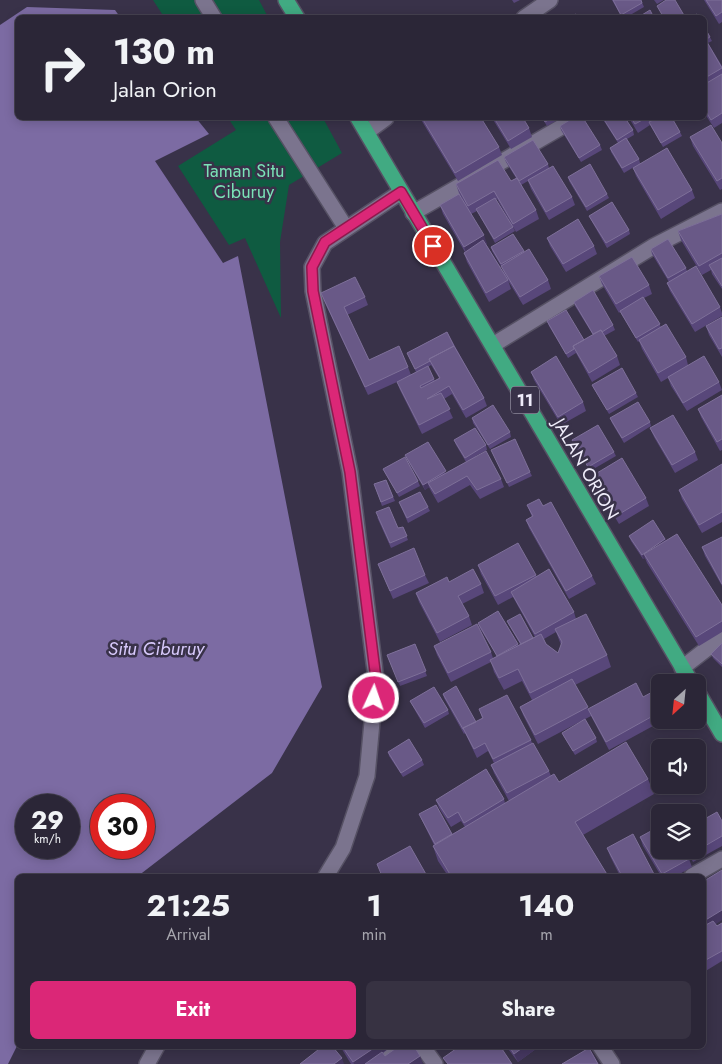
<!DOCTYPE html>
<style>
body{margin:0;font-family:Jost,sans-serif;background:#373242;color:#f1f3f6;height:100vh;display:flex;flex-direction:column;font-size:19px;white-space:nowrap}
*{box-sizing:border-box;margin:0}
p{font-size:16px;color:#a6a5ad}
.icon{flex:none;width:28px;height:28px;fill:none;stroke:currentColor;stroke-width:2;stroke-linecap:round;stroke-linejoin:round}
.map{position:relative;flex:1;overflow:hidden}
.side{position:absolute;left:15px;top:874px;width:691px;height:175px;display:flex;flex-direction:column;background:#2b2637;border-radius:8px;box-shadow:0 2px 12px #0003,0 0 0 1px #474352}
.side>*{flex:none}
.hud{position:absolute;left:15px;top:15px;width:692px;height:105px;border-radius:8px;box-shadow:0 2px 12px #0003,0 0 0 1px #474352;background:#2b2637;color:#f1f3f6;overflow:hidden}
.needle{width:32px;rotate:207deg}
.fabs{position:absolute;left:651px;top:674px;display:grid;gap:10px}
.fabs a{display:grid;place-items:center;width:55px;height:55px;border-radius:8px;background:#2b2637;box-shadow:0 2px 12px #0003,0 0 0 1px #474352;font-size:25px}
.speed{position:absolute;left:15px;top:794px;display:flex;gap:10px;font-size:25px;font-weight:700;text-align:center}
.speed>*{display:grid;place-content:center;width:65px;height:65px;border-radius:50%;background:#2b2637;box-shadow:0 2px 12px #0003,0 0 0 1px #474352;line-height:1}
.speed small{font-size:12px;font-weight:400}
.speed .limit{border:8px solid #d22;background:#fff;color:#111}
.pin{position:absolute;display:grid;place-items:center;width:42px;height:42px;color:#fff;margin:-21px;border:2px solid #fff;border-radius:50%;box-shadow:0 1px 5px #0007}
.me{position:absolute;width:55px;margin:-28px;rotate:3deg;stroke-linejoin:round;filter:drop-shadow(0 0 4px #0008)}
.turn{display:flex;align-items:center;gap:18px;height:105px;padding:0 15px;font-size:22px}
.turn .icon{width:65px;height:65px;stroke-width:2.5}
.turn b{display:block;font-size:35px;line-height:42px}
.eta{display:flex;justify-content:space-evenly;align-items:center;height:85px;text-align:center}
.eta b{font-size:30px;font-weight:700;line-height:35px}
.cta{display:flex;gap:10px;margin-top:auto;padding:10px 15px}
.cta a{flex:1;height:58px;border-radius:8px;background:#db2777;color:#fff;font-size:20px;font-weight:700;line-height:58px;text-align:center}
.cta a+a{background:#373242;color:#f1f3f6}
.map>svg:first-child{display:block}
</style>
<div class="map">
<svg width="722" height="1064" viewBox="0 0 722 1064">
<rect width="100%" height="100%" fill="#393249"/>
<path fill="#0f5b41" d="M153 0H259L268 17H164Z
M228 118H323L342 153 289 185 280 242 281 318 245 238 229 245 178 166 236 130Z"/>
<path fill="#7c6ba3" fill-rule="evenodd" d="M27 7 115 10 120 17 18 18V118H196L209 134 155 161 223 263 238 256 322 687 272 773 138 876H18L17 1046 8 1064H0V25ZM26 805H69V848H26ZM101 805H144V848H101Z"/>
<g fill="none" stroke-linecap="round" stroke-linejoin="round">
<defs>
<path id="minor" d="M203 0 214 18
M524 18 550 0
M276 118 346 228
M367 132 386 118
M413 213 577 118
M493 345 654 246 722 211
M682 668 722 637
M326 876 343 848 367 776 376 679 350 472 313 291 312 267 325 243 401 192
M692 876 722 859
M422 1046 435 1064
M600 1046 612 1064
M147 1064 157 1046
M374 1064 399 1046"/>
<path id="highway" d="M286 0 297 18
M358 118 691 682
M698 693 722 734"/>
</defs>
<use href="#minor" stroke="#565164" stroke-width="18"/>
<use href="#highway" stroke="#565164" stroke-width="18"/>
<use href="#minor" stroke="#7b748e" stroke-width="15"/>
<use href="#highway" stroke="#41aa82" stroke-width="15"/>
</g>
<path fill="#58477a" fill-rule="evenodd" d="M512 0H520L514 3Z
M612 0H641L644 7 625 18H622Z
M654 0H664L657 4Z
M704 0H722V22L719 24Z
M705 28 712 41 708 43 722 66V123L714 128 705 114Z
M420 118H481L499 147 502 155 458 181Z
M492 118H523L529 128 532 137 511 149Z
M542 118H561L547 126Z
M602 118H625L633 130 634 135 627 139 639 159 640 163 692 190 695 198 661 219 636 176 633 168 634 167 624 173 611 152 610 148 618 143Z
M629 118H672L680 132 682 136 663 147 650 125 638 133Z
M560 126 600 145 602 150 581 162 561 130Z
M690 137 722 143V189L720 190 693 146Z
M504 157 548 164 549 168 572 197 575 205 549 220 531 189 528 181 521 185 536 210 539 219 516 232 497 199 496 200 513 227 515 231 495 243 477 211 471 214 487 244H486L508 280 511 289 489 302 467 262 464 253 465 252 443 214 440 205 467 208 459 193 456 184 511 181 516 178 506 162Z
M568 177 607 194 609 198 587 211 569 181Z
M722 214V289L712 274 711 270 702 275 681 240 678 231Z
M589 216 629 230 630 234 607 248 591 220Z
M547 238 594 246 597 254 566 272 550 246Z
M491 247 524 251 548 280 551 289 523 305 504 274 502 268 492 251Z
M651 249 686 268 687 271 720 307 722 313V316L695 332 670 291 667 283 669 282 652 254Z
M599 276 649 285 652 294 644 298 661 327 686 357 688 365 719 382 722 390 687 411 671 386 668 378 661 382 642 349 639 341 638 342 620 312 619 313 602 284Z
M321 293 365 297 368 305 347 315 369 360 408 367 411 375 416 372 407 353 447 332 484 398 487 406 466 418 452 394 444 399 453 418 422 434 400 390 397 382 368 395 324 301ZM431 365 439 378 435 381 428 367Z
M574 302 613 325 615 330 604 336 617 356 620 365 592 382 576 353 568 358 549 326 547 321 584 340 593 335 575 306Z
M722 317V357L709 335 706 326Z
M531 372 583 402 586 411 561 425 534 380Z
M592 385 636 393 638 397 609 414 594 389Z
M722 395V450L720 451 701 417 698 409Z
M472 418 510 432 511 437 490 449 473 423Z
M610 418 650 422 651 426 624 443 612 423Z
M650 428 695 452 698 460 675 473 654 437Z
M454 440 486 445 487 450 476 456 501 479 504 487 480 499 470 485 438 503 431 491 429 487 425 490 407 460 405 455 446 473 466 462 456 445Z
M572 440 614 452 616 456 590 471 574 444Z
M491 450 530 472 532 476 509 487Z
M722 464V522L702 533 682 499 679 490Z
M383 469 418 481 420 486 399 497 385 473Z
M592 476 646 498 649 506 619 524 595 484Z
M386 480 395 501 382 506 374 484Z
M399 502 428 507 430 511 408 523Z
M527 505 543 506 592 576 596 584 569 599 529 528 526 520 532 517Z
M377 517 398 528 403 527 408 540 391 548Z
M629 536 665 539 722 605V632L699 646 647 563 645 558 643 559 631 541Z
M722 537V586L705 556 702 547Z
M378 564 425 575 429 583 393 599Z
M478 565 536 575 537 577 574 612 576 619 607 655 611 667 575 685 588 709 643 697H660V720H664L609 750 591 716 538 744 523 715 520 707 532 700 522 681 504 690 494 672 491 662 451 682 437 655 434 646 491 652 493 658 497 656 479 627 478 623 518 644V645L520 644 509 625 507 621 533 638 535 637 513 597 498 605 481 574ZM556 632 561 645 558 653 546 644 544 639Z
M449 582 481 584 484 593 462 604 469 616 472 625 440 642 419 602 416 593Z
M722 643V667L713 658 711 654Z
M415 644 427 676 400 686 387 655Z
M443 694 476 722 482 718 479 709 531 740 532 743 549 771 551 776 559 782 648 779 654 794 583 835 608 876H448L438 861 433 846 434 845 419 814 452 834 465 827 461 821 451 827 439 808 436 800 504 799 505 803 509 801 494 773 491 765 494 763 488 751 477 758 465 733 464 734 444 698Z
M410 701 448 710 449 714 425 728 412 705Z
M562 733 596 738 597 742 575 755 564 737Z
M388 752 422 760 424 765 403 777 389 756Z
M722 821V846L693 862 687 850H698Z
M640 837 689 859 692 867 676 876H661L643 846Z
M607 848 655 876H620L610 856Z
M704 881 715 924 717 926 722 923V961L704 972Z
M340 1046H392L383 1053 385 1056 423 1064H351Z
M506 1046H540L518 1062Z"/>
<path fill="#453760" d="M484 235 487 244 467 256 464 247Z
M428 483 429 487 425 490 423 485Z
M665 539 667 544 644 554 645 558 643 559 642 555Z
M722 910V920L704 932V921Z
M377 1046H392L366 1064H354L353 1062Z
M525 1046H540L518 1062 514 1054Z
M420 1056 423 1064H408Z
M342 1058 344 1064H334Z"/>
<path fill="#695987" stroke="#7e7099" d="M613 0H641L642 3 621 15Z
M666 0H675L685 17 684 18H664L657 6Z
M706 0H722V12L716 16Z
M650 10 654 18H637Z
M576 14 578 18H569Z
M697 14 699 18H690Z
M609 15 610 18H604Z
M705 28 710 37 705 40Z
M707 42 722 68 705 78V43Z
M722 74V113L711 120 705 110V84Z
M422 118H481L499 147 455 173Z
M494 118H523L529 128 508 141Z
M543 118H552L545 122Z
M573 118H583L600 145 579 158 560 126Z
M603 118H625L633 130 617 140Z
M631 118H646L635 124Z
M657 118H672L680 132 661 143 649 122Z
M711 125 722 143V178L717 181 690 137Z
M626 138 639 159 622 168 610 148Z
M533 140 548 164 519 181 504 157Z
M667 148 692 190 658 210 633 168Z
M498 160 511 181 517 178 536 210 513 224 494 191 468 206 456 184Z
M590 164 607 194 586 207 568 177Z
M553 166 572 197 546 212 528 180Z
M459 194 484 235 464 247 440 205Z
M495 198 513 227 494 239 476 209Z
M612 202 629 230 606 243 589 216Z
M722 214V253L699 266 678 231Z
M578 219 594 246 563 264 547 238Z
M513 234 524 251 501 264 491 247Z
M668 239 686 268 668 278 651 249Z
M483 240 508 280 486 293 464 253Z
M529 249 548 280 520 297 501 266Z
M632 257 649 285 616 304 599 276Z
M722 258V286L709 265Z
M696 266 720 307 692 324 667 283Z
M355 277 365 297 344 307 369 360 399 346 408 367 365 387 321 293Z
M593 290 613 325 602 332 601 330 593 334 574 302Z
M643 297 660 324 636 338 620 311Z
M566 310 584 340 573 346 574 349 566 354 547 321Z
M722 317V348L719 349 706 326Z
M666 324 686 357 658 373 639 340Z
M601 330 617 356 589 373 573 346Z
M447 332 454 346 429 359 430 361 415 369 407 353Z
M454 346 484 398 463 410 449 386 427 399 441 393 450 409 419 425 397 382 428 366 434 379 420 386 421 388 440 378 429 359Z
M556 356 583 402 558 417 531 372Z
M704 356 719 382 683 403 668 377Z
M622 368 636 393 607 410 592 385Z
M722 395V439L717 442 698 409Z
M638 402 650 422 622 438 610 418Z
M493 405 510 432 488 445 472 418Z
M673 415 695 452 672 465 650 428Z
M598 425 614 452 588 467 572 440Z
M475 428 486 445 465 458 454 440Z
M515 439 530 472 507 483 491 450Z
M428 442 446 471 423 485 405 455Z
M486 451 501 479 477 490 467 476 435 494 428 483Z
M405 457 418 481 397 493 383 469Z
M622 458 646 498 616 516 592 476Z
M722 464V512L699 525 679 490Z
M386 480 393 497 381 502 374 484Z
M420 492 428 507 407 518 399 502Z
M539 499 543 506 551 502 592 576 566 591 526 520 533 516 527 505Z
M389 507 398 528 403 527 407 536 390 543 376 512Z
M653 520 665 539 642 555 629 536Z
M677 534 722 605V621L696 637 644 554Z
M722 537V584L702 547Z
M518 543 536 575 495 596 478 565Z
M414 548 425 575 390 591 378 564Z
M473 569 481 584 458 596 469 616 437 633 416 593 447 577 449 582Z
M549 569 574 612 535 634 511 592Z
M498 611 518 644 497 656 478 623Z
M520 614 533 638 521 644 507 621Z
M586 614 607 655 530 693 518 669 499 678 490 660 541 634 546 644 558 653 562 642 555 629Z
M477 624 491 652 448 673 434 646Z
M722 643V664L711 654Z
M415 644 426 671 398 682 387 655Z
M572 679 588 707 535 735 520 707Z
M636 683 643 697 656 690 660 697V712L606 742 588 709Z
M456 686 476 722 463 728 464 729H463L443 694Z
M434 687 448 710 424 723 410 701Z
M507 695 531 740 493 759 485 743 474 749 463 728 483 718 479 709Z
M585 719 596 738 573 751 562 733Z
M409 739 422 760 401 773 388 752Z
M626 742 648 779 575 822 608 876H451L433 846 554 774 559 782Z
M533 743 549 771 507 793 491 765Z
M486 769 504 799 464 823 458 812 448 818 436 800Z
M436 805 452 834 435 844 419 814Z
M693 806 696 812H681Z
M717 812 722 821V836L698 850V814L701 821Z
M660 826V850H683L689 859 662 874 640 837Z
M633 834 655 876H622L607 848Z
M410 846 427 876H382L377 864Z
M688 850H697L690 854Z
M722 870V910L704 921V881Z
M713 921 717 926 722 923V951L704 961V926Z
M323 1046H332L342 1058 334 1064H300Z
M342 1046H377L353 1062Z
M399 1046H414L420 1056 408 1064H365L382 1052 385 1056Z
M460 1046H500L512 1064H448L443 1058Z
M509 1046H525L514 1054Z
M589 1048 598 1064H562Z"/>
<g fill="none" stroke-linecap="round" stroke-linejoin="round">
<defs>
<path id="route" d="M374 698 376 679 350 472 313 291 312 267 325 242 401 192 433 246"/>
</defs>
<use href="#route" stroke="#8e194d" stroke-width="12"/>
<use href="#route" stroke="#db2777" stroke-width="9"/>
</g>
<g text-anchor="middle" stroke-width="5" stroke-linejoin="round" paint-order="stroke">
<rect fill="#393249" stroke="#b8b4c5" stroke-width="1" x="511" y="386.5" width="28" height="27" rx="4"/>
<g font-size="16" font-weight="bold" fill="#efecfa">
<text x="525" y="406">11</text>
</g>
<g font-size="18" fill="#7ae3b7" stroke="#393249">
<text x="244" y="177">Taman Situ<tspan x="244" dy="21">Ciburuy</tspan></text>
</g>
<g font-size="18" fill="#efecfa" stroke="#393249">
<text transform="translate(586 469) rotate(60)" y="6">JALAN ORION</text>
</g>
<g font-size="19" font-style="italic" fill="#d6c8fa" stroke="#393249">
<text x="156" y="655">Situ Ciburuy</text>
</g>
</g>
</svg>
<div class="fabs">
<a><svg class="needle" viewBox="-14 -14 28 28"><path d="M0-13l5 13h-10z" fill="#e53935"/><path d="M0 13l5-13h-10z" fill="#a6a5ad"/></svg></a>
<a><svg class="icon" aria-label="sound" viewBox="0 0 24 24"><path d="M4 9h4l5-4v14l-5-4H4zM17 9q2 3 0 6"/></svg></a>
<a><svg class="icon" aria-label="layers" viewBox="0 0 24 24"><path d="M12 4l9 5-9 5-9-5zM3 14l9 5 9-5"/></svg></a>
</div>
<div class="speed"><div>29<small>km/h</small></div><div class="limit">30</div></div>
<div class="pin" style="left:433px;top:246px;background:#d93025"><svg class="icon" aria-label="arrive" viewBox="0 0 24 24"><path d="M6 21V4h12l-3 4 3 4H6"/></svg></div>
<svg class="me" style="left:374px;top:698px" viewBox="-20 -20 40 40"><circle r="17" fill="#db2777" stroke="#fff" stroke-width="3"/><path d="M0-11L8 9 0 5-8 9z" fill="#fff"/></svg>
<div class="hud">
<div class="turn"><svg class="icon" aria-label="right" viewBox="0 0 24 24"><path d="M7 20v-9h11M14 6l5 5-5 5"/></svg><div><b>130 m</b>Jalan Orion</div></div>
</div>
<section class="side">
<div class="eta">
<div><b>21:25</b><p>Arrival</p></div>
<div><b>1</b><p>min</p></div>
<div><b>140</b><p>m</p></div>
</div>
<div class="cta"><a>Exit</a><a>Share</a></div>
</section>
</div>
